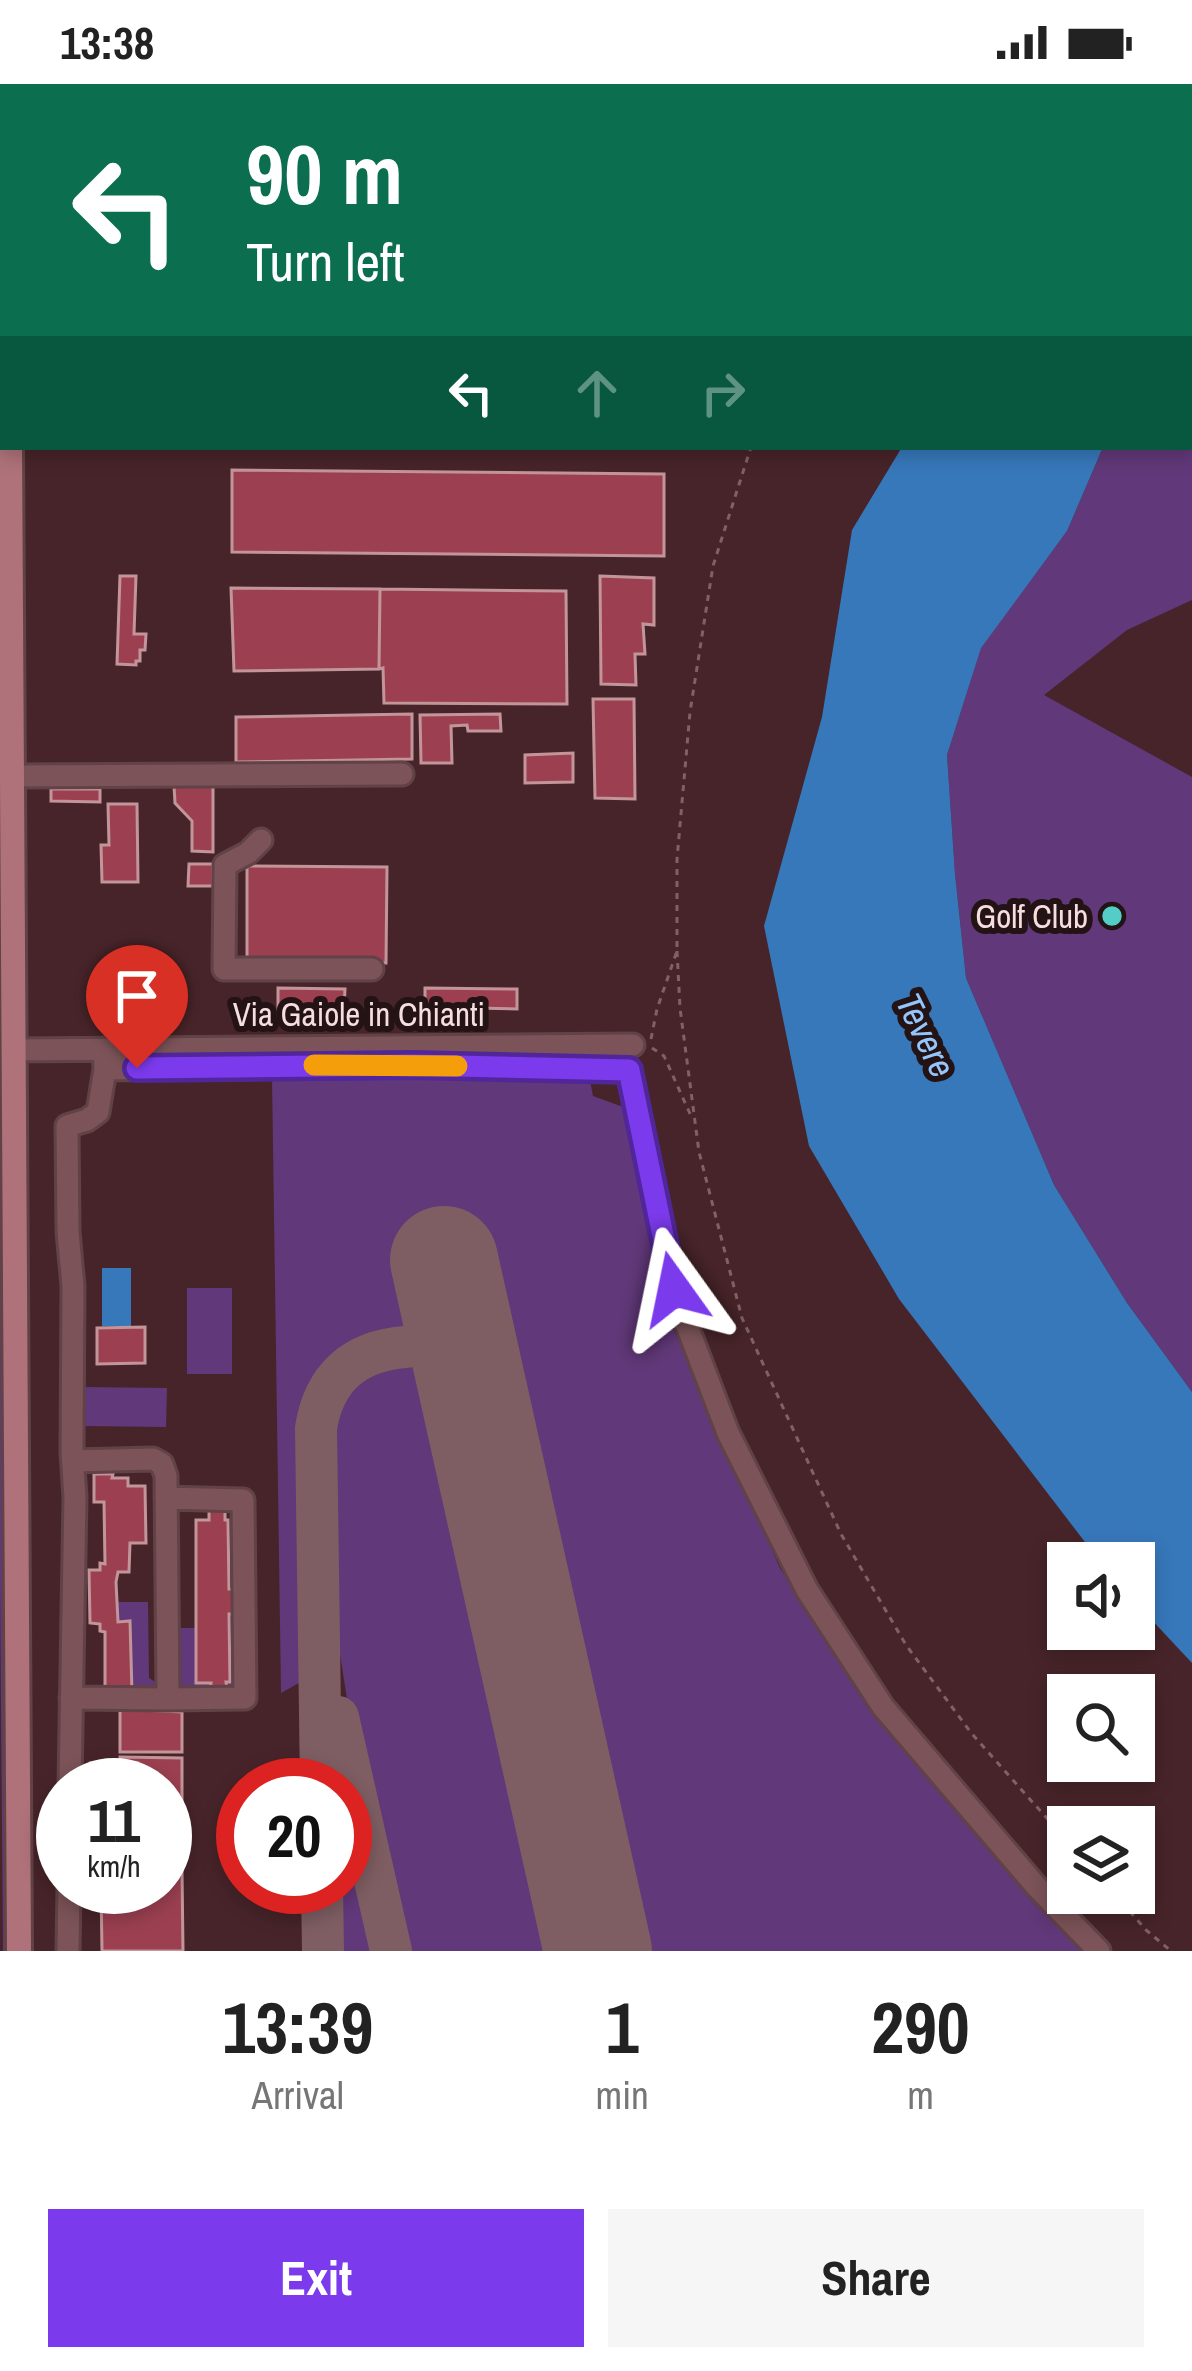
<!DOCTYPE html>
<style>
body{margin:0;font-family:"Archivo Narrow",sans-serif;background:#f6f6f6;color:#222;height:100vh;display:flex;flex-direction:column;font-size:45px;white-space:nowrap}
*{box-sizing:border-box;margin:0}
p{font-size:39px;color:#767676}
.icon{flex:none;width:66px;height:66px;fill:none;stroke:currentColor;stroke-width:2;stroke-linecap:round;stroke-linejoin:round}
.map{position:relative;height:1867px;overflow:hidden}
.sheet{display:flex;flex-direction:column;background:#fff;flex:1}
.sheet>*{flex:none}
.top-card{position:absolute;left:0px;top:0px;width:1194px;height:366px;box-shadow:0 6px 18px #0003;background:#0b6e4f;color:#fff;overflow:hidden}
.fabs{position:absolute;left:1047px;top:1458px;display:grid;gap:24px}
.fabs a{display:grid;place-items:center;width:108px;height:108px;border-radius:0px;background:#fff;box-shadow:0 6px 18px #0003;font-size:60px}
.speed{position:absolute;left:36px;top:1674px;display:flex;gap:24px;font-size:60px;font-weight:700;text-align:center}
.speed>*{display:grid;place-content:center;width:156px;height:156px;border-radius:50%;background:#fff;box-shadow:0 6px 18px #0003;line-height:1}
.speed small{font-size:30px;font-weight:400}
.speed .limit{border:18px solid #d22;background:#fff;color:#111}
.pin{position:absolute;display:grid;place-items:center;width:102px;height:102px;color:#fff;margin:-123px -51px;border-radius:50% 50% 50% 0;rotate:-45deg;box-shadow:0 0 12px #0007}
.pin .icon{rotate:45deg}
.me{position:absolute;width:132px;margin:-66px;rotate:348deg;stroke-linejoin:round;filter:drop-shadow(0 0 9px #0008)}
.turn{display:flex;align-items:center;gap:42px;height:252px;padding:0 48px;font-size:54px}
.turn .icon{width:156px;height:156px;stroke-width:2.5}
.turn b{display:block;font-size:84px;line-height:102px}
.lanes{display:flex;align-items:center;height:114px;padding:0 48px;background:#0003;justify-content:center;gap:60px;direction:ltr}
.lanes .off{opacity:.35}
.eta{display:flex;justify-content:space-evenly;align-items:center;height:204px;text-align:center}
.eta b{font-size:72px;font-weight:700;line-height:84px}
.button{display:flex;gap:24px;margin-top:auto;padding:24px 48px}
.button a{flex:1;height:138px;border-radius:0px;background:#7c3aed;color:#fff;font-size:48px;font-weight:700;line-height:138px;text-align:center}
.button a+a{background:#f6f6f6;color:#222}
.status{display:flex;justify-content:space-between;align-items:center;height:84px;padding:0 60px;background:#fff;direction:ltr}
.status svg{height:33px;fill:currentColor}
.map>svg:first-child{display:block}
</style>
<div class="status"><b>13:38</b><svg viewBox="0 0 49 12"><path d="M0 12V9h3v3zM5 12V6h3v6zM10 12V3h3v9zM15 12V0h3v12zM26 1h20v11H26zM47 4h2v5h-2z"/></svg></div>
<div class="map">
<svg width="1192" height="1867" viewBox="0 0 1192 1867">
<rect width="100%" height="100%" fill="#472429"/>
<path fill="#613879" d="M0 13 12 1867H3L0 1499Z
M1192 241V516L1127 546 1044 611 1192 693V1308L1127 1219 1054 1101 966 894 955 790 947 671 981 563 1067 447 1103 363H1191Z
M589 991 593 1012 626 1024 646 1136 668 1233 780 1484 836 1572 877 1630 965 1737 1087 1867H642L478 1152 401 1168 416 1230 411 1243C350 1267 326 1262 301 1329L306 1586 299 1599 281 1609 272 994Z
M187 1204H232V1290H187Z
M390 1283C408 1283 419 1282 432 1294L563 1867H405L349 1628 336 1544 331 1356C335 1306 347 1302 390 1283Z
M83 1303 167 1304 166 1343 82 1342Z
M117 1518H148L149 1594 160 1601V1607L132 1609 130 1538H118Z
M229 1530H239L235 1608 178 1606 176 1544H196L211 1607 227 1606 226 1598 230 1597Z
M345 1744 374 1867H338V1803H345Z"/>
<path fill="#3778bb" d="M902 363H1103L1067 447 981 564 947 671 955 790 966 894 1054 1101 1127 1219 1192 1308V1579L1134 1517V1479H1101L899 1215 809 1062 764 842 822 633 852 446Z
M102 1184H131V1242H102Z"/>
<g fill="none" stroke-linecap="round" stroke-linejoin="round">
<path stroke="#7e5e62" stroke-width="42" d="M338 1633 391 1867
M321 1701 316 1344C324 1294 354 1267 405 1263 420 1262 440 1260 452 1270 458 1275 464 1285 469 1292
M322 1803 323 1867"/>
<path stroke="#7e5e62" stroke-width="108" d="M444 1176 598 1867"/>
</g>
<path fill="#9c4051" stroke="#c2959a" stroke-width="3" d="M171 0H330V3H171Z
M232 386 664 390V472L232 468Z
M120 492H136L134 550H146L145 566H140V577H136V581L117 580Z
M600 492 654 494V541L643 540 645 570H635L636 601 601 600Z
M231 504 380 505 379 585 234 587Z
M380 505 566 507 567 620 384 619 383 584 379 585Z
M593 615H634L635 715 595 714Z
M412 630V675L236 678V633Z
M500 630 501 647H468L467 641 451 642 452 679H421L420 631Z
M573 669V698L525 699V671Z
M174 702H213V768L192 767V737L175 719Z
M51 705H100V718L51 717Z
M108 720H137L138 798H102L101 761H109Z
M189 780H213V802H188Z
M247 782 387 783 386 879H247Z
M118 904H146V936H117Z
M278 904 345 905 344 926 316 925V931L278 930Z
M425 904 517 905V925L425 923Z
M145 1243V1279L97 1280V1244Z
M94 1390H113L112 1394H128V1402H145L146 1459H130L129 1488H118L116 1498 118 1538 130 1537 132 1609 105 1611V1548L100 1547V1540L90 1539 89 1486H100V1479L105 1480 104 1418H94Z
M225 1425V1436H228L229 1505H233V1530H229L230 1598H226L227 1607H210L211 1599H196V1436H209V1426Z
M120 1625 182 1628V1668H120Z
M120 1673 182 1674V1720H165V1701H119Z
M165 1727H181V1761H165Z
M165 1785H182L183 1867H102L101 1803H165Z"/>
<g fill="none" stroke-linecap="round" stroke-linejoin="round">
<defs>
<path id="minor" d="M370 0V3
M695 0V3
M852 0 854 3
M12 692 402 690
M261 756 248 769 225 781 224 885H372
M13 966 633 961
M105 985 413 981 629 986 673 1205 728 1349 807 1506 883 1623 1036 1802 1099 1867
M166 1414 243 1416 245 1614 168 1615
M71 1614 168 1615 166 1392 162 1380 153 1375 73 1377
M70 1701 75 1413 72 1369 73 1202 68 1148 67 1042 87 1036 98 1028 105 985 104 965
M68 1867 69 1803"/>
<path id="major" d="M8 0V3
M10 363 19 1867"/>
</defs>
<use href="#minor" stroke="#614247" stroke-width="27"/>
<use href="#major" stroke="#614247" stroke-width="30"/>
<path stroke="#806165" stroke-width="3" stroke-dasharray="6 6" stroke-linecap="butt" d="M926 3 929 0
M677 867 680 924 699 1068 742 1234 841 1450 906 1561 972 1650 1068 1758
M651 955 657 925 677 867V775L690 628 713 482 751 363
M652 964 664 972 691 1032
M1114 1809 1146 1846 1171 1867"/>
<use href="#minor" stroke="#7b5358" stroke-width="21"/>
<use href="#major" stroke="#af727a" stroke-width="24"/>
</g>
<g fill="none" stroke-linecap="round" stroke-linejoin="round">
<defs>
<path id="route" d="M137 984 413 981 629 986 674 1205"/>
</defs>
<use href="#route" stroke="#51269a" stroke-width="30"/>
<use href="#route" stroke="#7c3aed" stroke-width="21"/>
<path stroke="#f59e0b" stroke-width="21" d="M314 981 457 982"/>
</g>
<circle fill="#54cdc8" stroke="#231315" stroke-width="4.5" cx="1112" cy="832" r="12"/>
<g text-anchor="middle" stroke-width="12" stroke-linejoin="round" paint-order="stroke">
<g font-size="33" fill="#f6dee0" stroke="#231315" text-anchor="end">
<text x="1088" y="844">Golf Club</text>
</g>
<g font-size="33" fill="#f6dee0" stroke="#231315">
<text x="359" y="942">Via Gaiole in Chianti</text>
</g>
<g font-size="36" font-style="italic" fill="#94c5fb" stroke="#231315">
<text transform="translate(926 951) rotate(64)" y="13">Tevere</text>
</g>
</g>
</svg>
<div class="fabs">
<a><svg class="icon" aria-label="sound" viewBox="0 0 24 24"><path d="M4 9h4l5-4v14l-5-4H4zM17 9q2 3 0 6"/></svg></a>
<a><svg class="icon" aria-label="search" viewBox="0 0 24 24"><circle cx="10" cy="10" r="6"/><path d="M15 15l6 6"/></svg></a>
<a><svg class="icon" aria-label="layers" viewBox="0 0 24 24"><path d="M12 4l9 5-9 5-9-5zM3 14l9 5 9-5"/></svg></a>
</div>
<div class="speed"><div>11<small>km/h</small></div><div class="limit">20</div></div>
<div class="pin" style="left:137px;top:984px;background:#d93025"><svg class="icon" aria-label="arrive" viewBox="0 0 24 24"><path d="M6 21V4h12l-3 4 3 4H6"/></svg></div>
<svg class="me" style="left:674px;top:1205px" viewBox="-20 -20 40 40"><path d="M0-17L14 15 0 8-14 15z" fill="#7c3aed" stroke="#fff" stroke-width="4"/></svg>
<div class="top-card">
<div class="turn"><svg class="icon" aria-label="left" viewBox="0 0 24 24"><path d="M17 20v-9H6M10 6l-5 5 5 5"/></svg><div><b>90 m</b>Turn left</div></div>
<div class="lanes"><svg class="icon" aria-label="left" viewBox="0 0 24 24"><path d="M17 20v-9H6M10 6l-5 5 5 5"/></svg><svg class="icon off" aria-label="ahead" viewBox="0 0 24 24"><path d="M12 20V5M6 11l6-6 6 6"/></svg><svg class="icon off" aria-label="right" viewBox="0 0 24 24"><path d="M7 20v-9h11M14 6l5 5-5 5"/></svg></div>
</div>
</div>
<section class="sheet">
<div class="eta">
<div><b>13:39</b><p>Arrival</p></div>
<div><b>1</b><p>min</p></div>
<div><b>290</b><p>m</p></div>
</div>
<div class="button"><a>Exit</a><a>Share</a></div>
</section>
